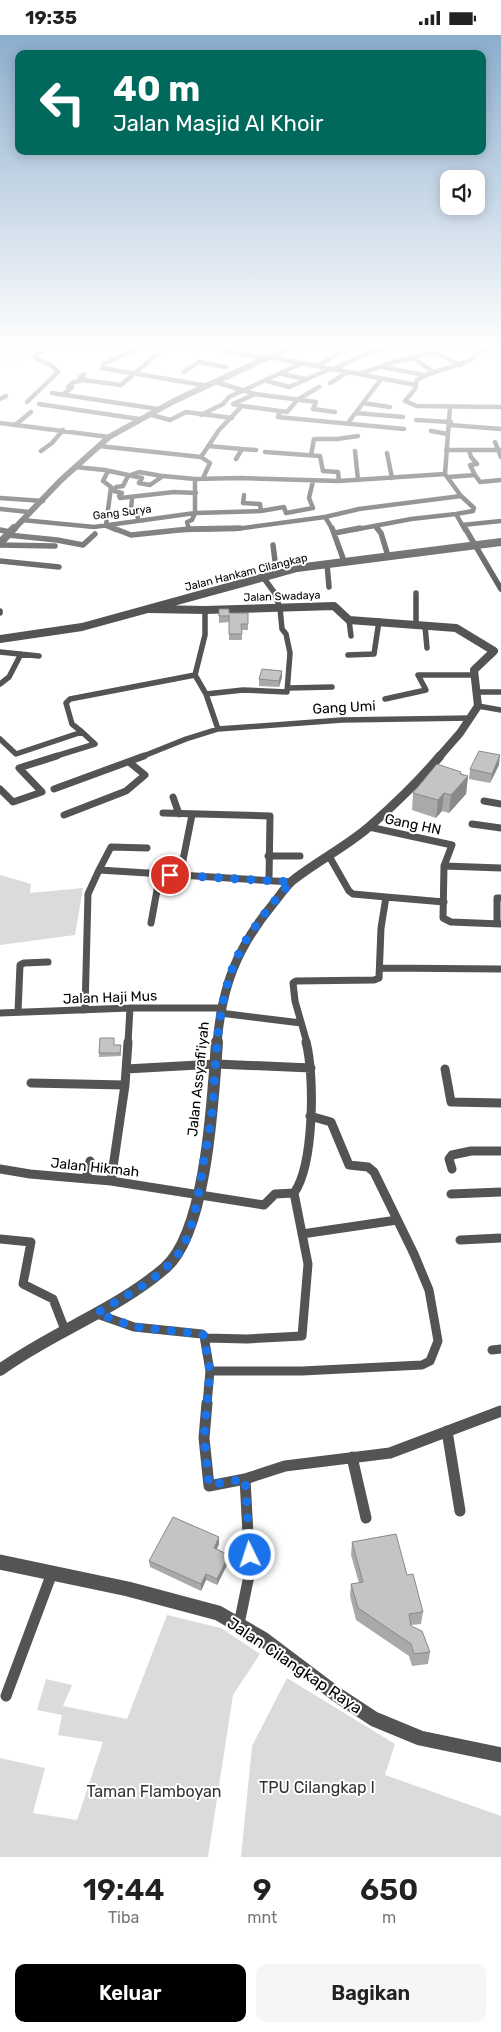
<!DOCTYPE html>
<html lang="id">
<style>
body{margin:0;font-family:Rubik,sans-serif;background:#f6f6f6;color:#222;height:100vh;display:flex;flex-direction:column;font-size:19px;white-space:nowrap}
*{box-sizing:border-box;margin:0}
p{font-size:16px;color:#767676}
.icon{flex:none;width:28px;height:28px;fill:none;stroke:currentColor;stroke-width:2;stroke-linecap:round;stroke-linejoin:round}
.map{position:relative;height:1822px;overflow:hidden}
.sheet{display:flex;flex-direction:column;background:#fff;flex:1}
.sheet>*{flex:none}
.top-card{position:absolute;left:15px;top:15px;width:471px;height:105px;border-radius:10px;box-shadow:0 2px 12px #0003;background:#00695c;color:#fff;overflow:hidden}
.buttons{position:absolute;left:440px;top:135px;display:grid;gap:10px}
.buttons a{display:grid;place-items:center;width:45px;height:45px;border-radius:10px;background:#fff;box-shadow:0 2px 12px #0003;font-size:25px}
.pin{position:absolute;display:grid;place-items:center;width:42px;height:42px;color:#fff;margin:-21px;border:2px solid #fff;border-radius:50%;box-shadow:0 1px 5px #0007}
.me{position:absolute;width:55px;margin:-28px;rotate:356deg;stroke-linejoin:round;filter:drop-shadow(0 0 4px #0008)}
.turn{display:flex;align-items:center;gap:18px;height:105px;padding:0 15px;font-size:22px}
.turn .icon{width:65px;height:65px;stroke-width:2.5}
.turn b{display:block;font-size:35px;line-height:42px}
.eta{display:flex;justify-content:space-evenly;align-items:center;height:85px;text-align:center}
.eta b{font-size:30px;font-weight:600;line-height:35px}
.primary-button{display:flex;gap:10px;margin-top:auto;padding:10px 15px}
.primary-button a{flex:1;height:58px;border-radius:10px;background:#000;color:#fff;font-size:20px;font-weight:600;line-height:58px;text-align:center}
.primary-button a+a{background:#f6f6f6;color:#222}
.status{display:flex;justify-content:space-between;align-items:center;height:35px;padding:0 25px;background:#fff;direction:ltr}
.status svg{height:14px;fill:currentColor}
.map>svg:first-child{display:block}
</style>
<div class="status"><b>19:35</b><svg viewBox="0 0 49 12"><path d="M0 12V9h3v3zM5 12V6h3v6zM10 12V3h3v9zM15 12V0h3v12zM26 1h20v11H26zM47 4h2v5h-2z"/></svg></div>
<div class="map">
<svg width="501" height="1822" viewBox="0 0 501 1822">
<rect width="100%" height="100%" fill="#fff"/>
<path fill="#dbdbdb" d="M2 313H35C20 322 20 332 0 325Z
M0 840 31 849 30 858 83 853 75 900 0 910Z
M167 1580 221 1593 260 1619 233 1660 208 1822H0V1723L45 1733 33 1778 77 1785 103 1707 58 1700 62 1680 37 1675 46 1644 72 1650 63 1671 127 1684Z
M287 1643 395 1709 385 1740 501 1781V1822H241L252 1711Z"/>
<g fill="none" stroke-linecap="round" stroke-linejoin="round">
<path stroke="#545454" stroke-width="4.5" d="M0 313V315
M213 313 267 324
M496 313 474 318V323C456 333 435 334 417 345L415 354 405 366 417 371 501 372
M270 322 416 350
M103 329 138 313
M317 331 348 313
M382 332 424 340
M102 333 208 351
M334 334 376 314 385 316 393 313
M432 336 411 321 436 318 461 330
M184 337 199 327 226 332
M282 339 306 344
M359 339 394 327 414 323
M83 345 121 350 162 315 168 313
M267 346 289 352 330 334
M216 347 255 359 316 367 313 374 335 377
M330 348 346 338
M52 358 158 374
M63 360 72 352H68L72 348 85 344 80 342 84 339
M0 364 6 361
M27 367 58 337 52 331 34 322 47 313
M363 368 390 372
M39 369 139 384
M242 371 287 377 297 365 319 352
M280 376 278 382 404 394
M356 378 403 382
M148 379 170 385 186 377 232 383
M201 380 223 369 229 362 300 329
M416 385 451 387
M0 388 109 402
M348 388 381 344
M15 390 31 377
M450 390 501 394
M431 396 448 399
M495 407 501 422
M99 411 201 422 210 428 203 443
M208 411 242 414 236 424
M242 414 256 415
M446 415H501
M469 415 471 422 477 429 470 430 475 440
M41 416 52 408 63 395
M355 416 358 445
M265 417 320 421 323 436 338 437 339 446
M387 418 392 443
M311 420 314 404H337L358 401
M201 422 219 395 242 371 233 369 255 359
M75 432 105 435 142 443 139 448 150 450 163 441 195 444
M445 439 461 461 474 473 473 476 456 479 465 495
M445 439 450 372
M162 441 139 437 128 441 123 451 116 452 114 456 122 458 119 461 120 463 174 457 196 458
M448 442 475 440 480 447 501 445
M244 460 243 468 260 469 261 476
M0 463 43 466
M132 464 131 473 137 476 138 485
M0 474 29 477
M22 485 94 492 195 478 261 476 284 472 286 478 313 473 309 463 313 446
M106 490 111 452 103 446 108 436
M462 490 501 486
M106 491 116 495
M375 491 378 495
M189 494 187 487 192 485 195 478V444L239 443 339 446 445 439
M183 495 236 494 325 482
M333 495 325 482 359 474 461 461
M353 495 411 484 456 479"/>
<path stroke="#545454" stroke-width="5.5" d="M113 493 131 500 189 494 240 493
M332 493 344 526
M377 493 381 498 388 521
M465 493 501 554
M0 495 10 497
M335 498 360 493
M8 500 57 505 83 510 95 499
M0 510 55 511
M273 510 275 526 281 537
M0 526 59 532
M327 529 329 552
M416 558V589
M205 575V600L195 640 206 659 218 694
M0 576V578
M349 585 351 601
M425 591 427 613
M0 617 39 621
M348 620 374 619 379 586
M0 649 9 642 21 619
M288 653 332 652
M477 657H501
M206 659 243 655 287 657 290 618 286 599 282 594 280 573 274 557 263 542
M385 664 426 655 418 640H473
M478 671 501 675
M0 704 16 719 82 697 72 689 66 668 70 664 195 640
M53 722 95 709 82 697
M141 722 186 704 218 694 342 685 471 683"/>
<path stroke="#545454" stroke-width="7" d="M0 754 13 767 42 757 19 733 57 721
M54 754 144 721
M173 762 179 779
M484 766 501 769
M163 778 270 781 269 845
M64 780 126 756 145 740 129 727
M472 789 501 793
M369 792 452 810 444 831 443 883 451 887 501 889
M268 821H300
M444 831 501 833
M99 835 111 812 147 813
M180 840 192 780
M386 862 444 867
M151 888 160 839
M497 888V863H501
M380 933 501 934
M85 975 88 859 99 835 291 847
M18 977 20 930 24 928 48 927
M0 978 130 973H221
M220 978 301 988
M128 1008 130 973
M307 1008 295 966 293 948 296 946 374 945 379 943 381 893 386 862 353 859 349 856 329 821"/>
<path stroke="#545454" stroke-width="9" d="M126 1034 216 1029 311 1033
M445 1034 451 1067 501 1068
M31 1048 125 1050
M0 1134 30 1139 111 1146 264 1170 275 1159 294 1158
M452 1134 449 1124 452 1120 471 1116H501
M86 1144 90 1126
M111 1146 125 1050 128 1007
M294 1158C314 1130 315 1041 306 1007
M451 1159 501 1157
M302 1199 397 1185
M0 1204 31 1207 23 1249 53 1264 65 1295
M460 1205 501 1203
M97 1279 134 1292 202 1299 204 1301 210 1336 207 1369
M206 1303 247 1304 302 1301 308 1229 294 1158
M492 1315 501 1314
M210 1336H302L422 1330 430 1326 438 1306 429 1255 414 1219 374 1137 368 1132 349 1130 331 1087 310 1081"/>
<path stroke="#545454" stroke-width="11" d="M207 1368 204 1403 209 1451 245 1444 285 1431 390 1418 501 1376
M447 1396 460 1476
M352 1422 366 1483
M239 1589 250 1536 245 1444
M6 1661 52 1538"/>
<path stroke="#545454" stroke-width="6" d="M13 495 61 445 109 402 174 366 288 313"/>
<path stroke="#545454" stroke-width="8" d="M0 508 14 493
M149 574 205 575 334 571 349 585 456 593 494 616 474 635 478 671 460 698 439 722
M0 604 82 592 297 533 501 507"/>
<path stroke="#545454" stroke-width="9" d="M217 1008C222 952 236 914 273 869 279 862 285 852 292 846 317 826 346 812 370 791 395 769 419 746 440 721"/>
<path stroke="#545454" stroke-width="12" d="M0 1335C52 1297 115 1276 165 1233 207 1197 213 1062 217 1007"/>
<path stroke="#545454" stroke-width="15" d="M0 1527 128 1554 218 1578 263 1604 336 1659 374 1684 420 1703 501 1720"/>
</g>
<path fill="#a9a9a9" d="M219 574 229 578H248V595H242V605H229V586V587L219 588Z
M282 636V642L279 652 259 651V644Z
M499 730 490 748 469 744 470 734Z
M461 737V739L468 741 466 759 449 778 442 776 436 783 412 775 413 758Z
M114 1010 121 1013V1021L99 1022V1018Z
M352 1507 407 1540 423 1577 421 1589 411 1590 430 1617 428 1629 412 1631 409 1621 356 1585 350 1561 351 1549 359 1548 351 1520Z
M219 1509 217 1514 229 1520V1526L217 1550 206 1545 201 1556 150 1532 149 1526Z"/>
<path fill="#898989" d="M282 636V642L279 652V646Z
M500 720 499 730 490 748 492 739Z
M461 737 460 750 468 741 466 759 449 778 451 760 460 739Z
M444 758 442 776 436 783 438 765Z
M219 1502V1509L214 1520V1513Z
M229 1520V1526L217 1550V1544Z
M206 1539V1545L201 1556V1549Z"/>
<path fill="#c4c4c4" stroke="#898989" d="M219 574H229V578H248V589H241L242 599H229V580V581H219Z
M262 634 282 636 279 646 259 644Z
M479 716 500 720 492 739 470 734Z
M437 729 461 737 460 739 468 741 451 760 444 758 438 765 413 758Z
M100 1003H114V1010H121L120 1018H99Z
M173 1482 219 1502 214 1513 229 1520 217 1544 206 1539 201 1549 149 1526Z
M396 1499 407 1540 413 1539 423 1577 409 1579 411 1591 422 1596 430 1617 414 1619 411 1609 358 1573 351 1549 363 1547 352 1507Z"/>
<linearGradient id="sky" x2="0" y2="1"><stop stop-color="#8cadcc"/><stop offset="0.55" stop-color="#fff"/><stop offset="1" stop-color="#fff" stop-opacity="0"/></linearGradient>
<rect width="501" height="568" fill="url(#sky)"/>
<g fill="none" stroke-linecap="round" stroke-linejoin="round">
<path stroke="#1a73e8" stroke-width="9" stroke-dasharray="0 16.2" d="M170 840 291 847C274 866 258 886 245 907 215 958 217 1021 212 1078 210 1095 206 1113 203 1130 199 1156 194 1196 179 1218 159 1245 125 1261 97 1278L134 1292 202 1299 204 1301 210 1336 204 1403 209 1450 245 1444 250 1520"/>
</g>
<g text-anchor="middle" stroke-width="4" stroke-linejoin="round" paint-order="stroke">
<g font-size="11" fill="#000" stroke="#fff">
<text transform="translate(122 477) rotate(-7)" y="4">Gang Surya</text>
<text transform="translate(246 537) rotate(-14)" y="4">Jalan Hankam Cilangkap</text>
<text transform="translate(282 561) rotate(-2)" y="4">Jalan Swadaya</text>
</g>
<g font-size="14" fill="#000" stroke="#fff">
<text transform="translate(344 672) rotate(-3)" y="5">Gang Umi</text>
<text transform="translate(413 789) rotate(12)" y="5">Gang HN</text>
<text transform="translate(110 962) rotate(-2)" y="5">Jalan Haji Mus</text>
<text transform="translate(198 1044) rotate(-84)" y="5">Jalan Assyafi'iyah</text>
<text transform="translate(95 1132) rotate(6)" y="5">Jalan Hikmah</text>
</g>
<g font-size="16" fill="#000" stroke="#fff">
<text transform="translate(295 1630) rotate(34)" y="6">Jalan Cilangkap Raya</text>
</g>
<g font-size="16" fill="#323232" stroke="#fff">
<text x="317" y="1758">TPU Cilangkap I</text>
<text x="154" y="1762">Taman Flamboyan</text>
</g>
</g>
</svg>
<div class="buttons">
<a><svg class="icon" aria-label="sound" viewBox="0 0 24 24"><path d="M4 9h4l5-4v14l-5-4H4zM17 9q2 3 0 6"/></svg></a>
</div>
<div class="pin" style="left:170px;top:840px;background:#d93025"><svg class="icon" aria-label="arrive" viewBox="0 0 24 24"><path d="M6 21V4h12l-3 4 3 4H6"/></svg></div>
<svg class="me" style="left:250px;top:1520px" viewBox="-20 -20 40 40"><circle r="17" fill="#1a73e8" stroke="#fff" stroke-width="3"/><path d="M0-11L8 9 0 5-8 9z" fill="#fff"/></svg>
<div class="top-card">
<div class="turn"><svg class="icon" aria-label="left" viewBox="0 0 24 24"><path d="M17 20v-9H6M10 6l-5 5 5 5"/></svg><div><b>40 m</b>Jalan Masjid Al Khoir</div></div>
</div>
</div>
<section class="sheet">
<div class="eta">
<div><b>19:44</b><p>Tiba</p></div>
<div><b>9</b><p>mnt</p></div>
<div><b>650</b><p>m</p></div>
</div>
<div class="primary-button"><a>Keluar</a><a>Bagikan</a></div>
</section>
